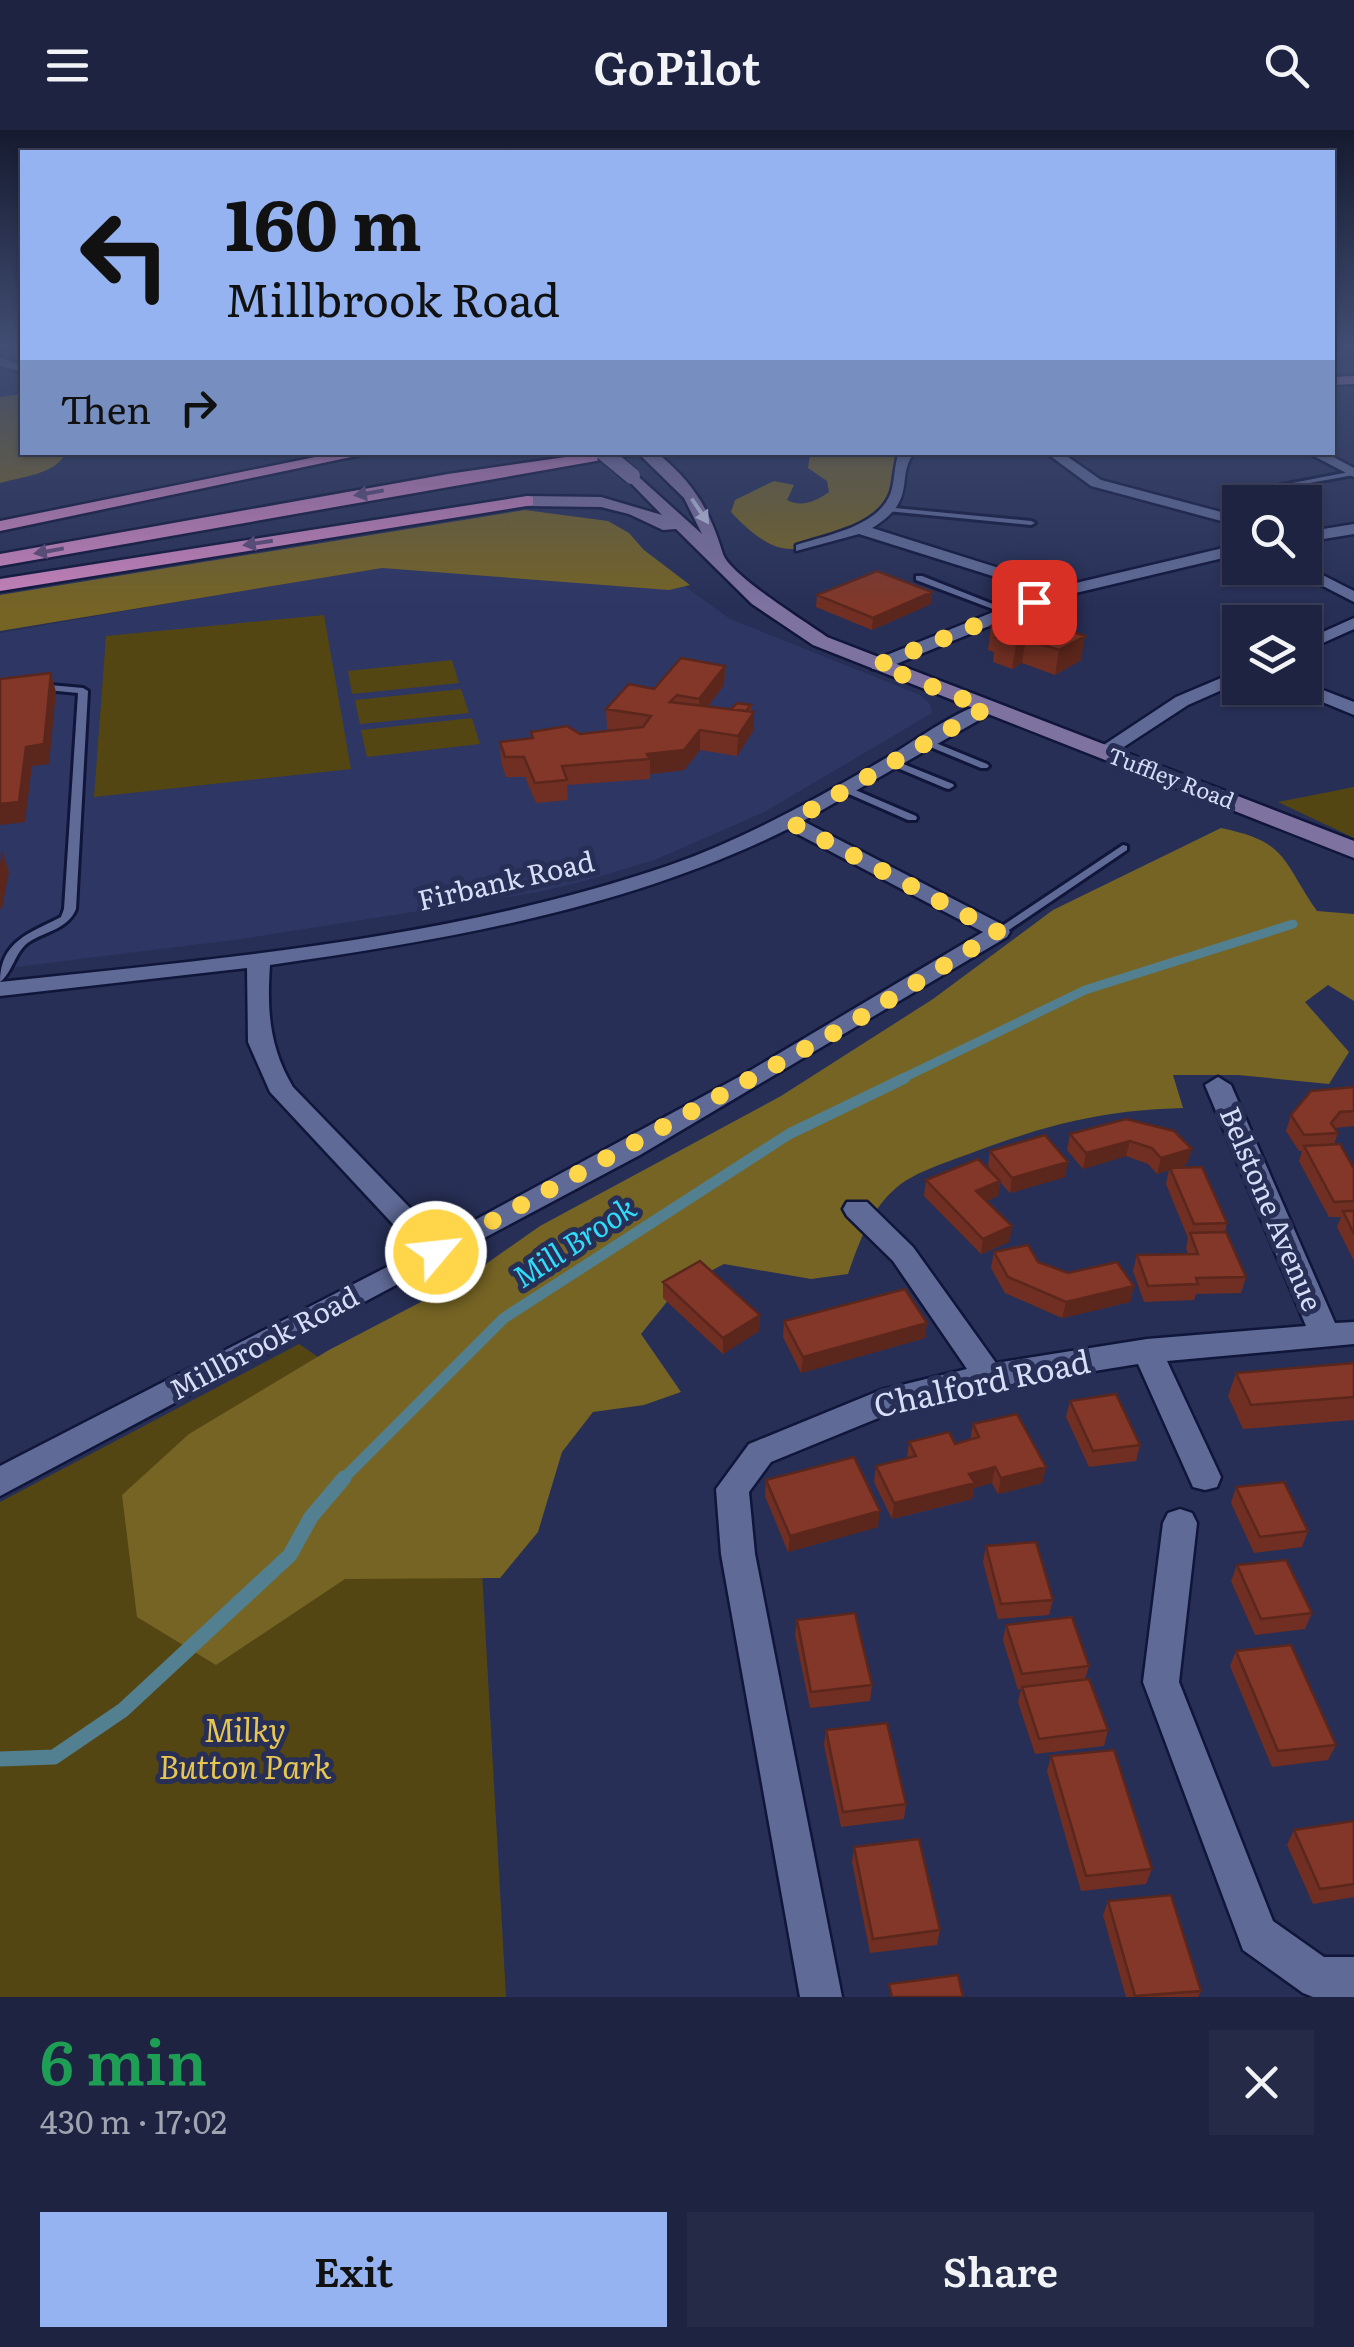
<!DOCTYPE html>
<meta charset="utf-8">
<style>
body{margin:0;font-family:Literata,serif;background:#252b47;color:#f1f3f6;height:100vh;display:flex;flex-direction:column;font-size:38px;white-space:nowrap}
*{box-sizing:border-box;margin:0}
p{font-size:32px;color:#a0a4b1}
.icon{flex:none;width:55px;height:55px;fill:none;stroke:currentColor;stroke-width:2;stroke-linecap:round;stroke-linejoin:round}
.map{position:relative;height:1867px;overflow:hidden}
.side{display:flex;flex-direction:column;background:#1d2340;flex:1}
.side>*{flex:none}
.guide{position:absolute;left:20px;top:20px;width:1315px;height:305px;border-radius:0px;box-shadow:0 2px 8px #0004,0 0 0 2px #3b4059;background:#95b2f1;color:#111;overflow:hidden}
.controls{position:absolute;left:1222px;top:355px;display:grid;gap:20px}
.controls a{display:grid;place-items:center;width:100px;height:100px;border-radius:0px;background:#1d2340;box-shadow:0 2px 8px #0004,0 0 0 2px #3b4059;font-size:50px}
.pin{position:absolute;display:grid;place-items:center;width:85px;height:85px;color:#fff;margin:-42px;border-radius:20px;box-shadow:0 5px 15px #0006}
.me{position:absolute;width:110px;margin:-55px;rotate:62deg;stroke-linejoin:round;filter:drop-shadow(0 0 8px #0008)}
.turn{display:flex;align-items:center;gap:35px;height:210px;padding:0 40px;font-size:45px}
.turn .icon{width:130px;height:130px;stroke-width:2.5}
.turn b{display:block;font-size:70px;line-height:85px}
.then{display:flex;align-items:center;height:95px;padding:0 40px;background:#0003;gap:20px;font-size:38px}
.round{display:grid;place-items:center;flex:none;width:105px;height:105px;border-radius:0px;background:#252b47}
.summary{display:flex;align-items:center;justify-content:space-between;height:170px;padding:0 40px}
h1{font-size:60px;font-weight:600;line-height:75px;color:#1e9e55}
.button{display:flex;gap:20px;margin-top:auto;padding:20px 40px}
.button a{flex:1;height:115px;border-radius:0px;background:#95b2f1;color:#111;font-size:40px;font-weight:600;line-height:115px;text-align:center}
.button a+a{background:#252b47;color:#f1f3f6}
header{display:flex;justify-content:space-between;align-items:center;height:130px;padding:0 40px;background:#1d2340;font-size:45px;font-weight:600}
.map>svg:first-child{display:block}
</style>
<header><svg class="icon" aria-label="menu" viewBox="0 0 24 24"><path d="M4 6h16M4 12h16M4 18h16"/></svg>GoPilot<svg class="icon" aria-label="search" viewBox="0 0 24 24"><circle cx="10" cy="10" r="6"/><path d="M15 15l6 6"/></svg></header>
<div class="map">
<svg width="1354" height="1867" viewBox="0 0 1354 1867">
<rect width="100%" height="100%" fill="#272f56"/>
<path fill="#2e3664" d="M404 432 672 447 730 489 920 565 930 574 932 583 766 681 657 729 588 750 539 762 241 809 0 839V503Z"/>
<path fill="#544612" d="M324 485 351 639 94 667 106 506Z
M452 530 459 553 352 564 348 541Z
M461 559 469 583 360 594 355 570Z
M472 588 480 614 367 627 361 600Z
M1354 657V708L1278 672Z
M299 1214 476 1335 506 1867H0V1372Z"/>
<path fill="#766424" d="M22 264V322L66 323C56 344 21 347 0 353V267Z
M909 323C905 336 903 357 895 368 875 392 814 425 782 418 763 414 744 396 731 382L735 370 774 351 794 355 787 370C802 378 816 371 829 362L827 351 808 338 810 324Z
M525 380 608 391 629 403 644 420 690 455 669 460 382 438 0 501V465Z
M1221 698C1288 712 1281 729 1317 781L1354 784V871L1328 855 1305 872 1349 922 1329 954 1238 945H1173L1183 978C1101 980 1042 996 966 1025 944 1033 913 1043 896 1058 870 1080 859 1113 848 1144L811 1149 724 1134 678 1158 641 1204 681 1262 644 1275 593 1282 562 1322 538 1402 500 1448 345 1449 216 1535 137 1487 122 1365 189 1304 329 1220 463 1150 540 1096 781 966 933 869 1053 780Z"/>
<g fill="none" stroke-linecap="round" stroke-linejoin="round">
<path stroke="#528090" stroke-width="9" d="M899 950 1085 860 1293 794"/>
<path stroke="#528090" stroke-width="11" d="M342 1350 504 1188 789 1004 905 948"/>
<path stroke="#528090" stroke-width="15" d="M0 1629 54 1627 123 1580 290 1425 311 1387 344 1348"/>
<defs>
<path id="lane" d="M1354 341V345L1276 359 1272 357Z
M884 377 1031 391 1035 393 1031 395 887 381 883 379Z
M916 446H922L1013 482 1006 484 916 450Z
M39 554 83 558 88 561 76 779C68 799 46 801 29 812 15 821 13 842 0 852 0 811 30 803 61 787L64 779 78 563 36 559 35 557Z
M926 609 987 634 989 636 987 638H981L923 614 921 612Z
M891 629 953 654 954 656 949 659 945 658 888 634V630Z
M846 656 916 686 917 688 916 690H908L842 661 841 659Z
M1123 715 1127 716V720L1003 804H995L993 802Z"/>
<path id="street" d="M0 228 22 235V242L0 236Z
M899 322H915C894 347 920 369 872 398L1059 457 1240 414V424L1063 466 884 539H872V531L1043 462 859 404 796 421V415C826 405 879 397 891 362 895 349 894 335 899 322Z
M1045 322H1061L1101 350 1240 387V396L1091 356Z
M1306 322H1324L1354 338V347Z
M1354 394V404L1305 412V402Z
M1305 436 1354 461V472L1288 438Z
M1354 488V499L1305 521V510Z
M1240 540V552L1188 575 1110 626H1096L1093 622 1176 567Z
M1305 553 1354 572V585L1298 562 1295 558H1305Z
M987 572 993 574V582L803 691 1007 797 1010 802 1007 807 640 1025 0 1366V1336L418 1121 270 962 248 912 247 838 0 866V852C225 828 454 809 670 735 744 709 814 670 881 631 914 612 951 583 987 572ZM788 699 983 802 746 943 440 1109 293 957C269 917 267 880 270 835 446 810 627 779 788 699Z
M1218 947 1231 955 1335 1193 1354 1192V1214L1167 1231 1221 1347 1217 1357 1205 1360 1193 1357 1138 1234 988 1258 898 1280 771 1332 749 1362 755 1424 842 1867H800L721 1424 716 1359 749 1314 881 1260 967 1239 893 1131 847 1086 843 1079 847 1072H867L913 1117 996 1233 1147 1209 1306 1196 1205 955Z
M1180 1379 1192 1383 1197 1393 1179 1552 1273 1791 1324 1827H1354V1867H1313L1303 1863 1243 1820 1143 1552 1163 1393 1168 1383Z"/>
<path id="secondary" d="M637 322H656C695 354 709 379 723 424 730 445 806 492 827 507L1354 711V728L813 515 752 474 676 399 663 400 629 384 601 377 527 376 518 371 527 366 601 367 662 385 624 346 632 341 702 404 684 368Z"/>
<path id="highway" d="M1354 246V254L1332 255V247Z
M340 322H375L0 401V391Z
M601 322H647L0 436V424L448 344Z
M527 366 533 367V375L0 461V449Z"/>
</defs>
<use href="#lane" stroke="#10153a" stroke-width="6"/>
<use href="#street" stroke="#10153a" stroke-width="5"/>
<use href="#secondary" stroke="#10153a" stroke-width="5"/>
<use href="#highway" stroke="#10153a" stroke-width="5"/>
<use href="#lane" fill="#5f6a96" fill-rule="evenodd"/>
<use href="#street" fill="#5f6a96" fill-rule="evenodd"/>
<use href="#secondary" fill="#7e72a1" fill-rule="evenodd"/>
<use href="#highway" fill="#c783bb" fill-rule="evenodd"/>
<defs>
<path id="secondary-bridge" d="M603 322 632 346"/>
</defs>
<use href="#secondary-bridge" stroke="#10153a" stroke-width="19" stroke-linecap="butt"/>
<use href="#secondary-bridge" stroke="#7e72a1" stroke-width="16"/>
</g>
<path fill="#702f22" d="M932 462 931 474 872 500 816 477 817 465Z
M1018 482 1081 530 1055 545 1022 533 1012 539 993 532 994 522 988 520 991 496Z
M725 536 724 555 708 576 731 579 751 575 753 601 737 626 700 620 684 640 650 644V649L567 655 568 670 536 673 525 647H506L501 632 500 612 531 608V602L580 604 615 600 607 599 606 579 654 559Z
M1354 957V996L1335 998 1338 1003 1334 1014 1354 1039V1131L1337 1097 1341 1087H1329L1299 1031 1302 1021H1299L1286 1001 1291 985Z
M1126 989 1187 1034 1176 1038 1227 1093 1225 1102 1246 1147 1241 1163 1196 1164 1194 1170 1144 1172 1133 1141 1137 1125 1188 1124 1186 1118 1188 1108 1166 1054 1169 1040 1157 1044 1148 1034 1126 1026 1083 1039 1067 1020 1070 1004Z
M990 1021 1065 1047 1010 1063 1000 1052 998 1066 986 1071 1012 1096 1009 1112 981 1124 924 1066 926 1050 996 1047 988 1036Z
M994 1122 1038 1132 1068 1143 1134 1156 1130 1172 1062 1188 1005 1163 991 1138Z
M663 1152 760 1185 759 1201 723 1224 663 1168Z
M784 1191 925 1208 801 1243 783 1207Z
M1354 1233V1290L1243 1299 1228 1266 1236 1243Z
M1070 1271 1140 1315 1136 1331 1089 1337 1066 1287Z
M973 1294 1046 1337 1042 1353 998 1364 992 1353 974 1358 972 1369 892 1389 874 1352 876 1336 907 1329 909 1312 955 1314 970 1310Z
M766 1350 878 1397 788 1422 765 1366Z
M1236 1357 1308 1401 1302 1417 1254 1423 1231 1373Z
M986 1416 1053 1470 1049 1485 998 1489 983 1432Z
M1237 1435 1312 1483 1305 1499 1255 1505 1231 1451Z
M797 1490 872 1555 870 1571 810 1578 795 1505Z
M1006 1495 1089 1536 1085 1549 1108 1600 1104 1616 1035 1624 1018 1572 1021 1559 1018 1560 1003 1510Z
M1236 1521 1336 1615 1328 1630 1272 1637 1230 1536Z
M826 1600 906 1674 904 1689 841 1697 824 1615Z
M1051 1626 1152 1739 1146 1754 1081 1761 1047 1641Z
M1354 1691V1767L1313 1774 1287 1715 1294 1700Z
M854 1717 940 1800 937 1815 870 1823 852 1732Z
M1108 1771 1201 1861 1198 1867H1126L1103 1785Z"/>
<path fill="#5b261c" d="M932 462 931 474 872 500 873 488Z
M1085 506 1081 530 1055 545 1059 520Z
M1026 509 1022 533 1012 539 1016 514Z
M725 536 724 555 699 588V569Z
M51 543 56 562 49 634 32 636 25 692 0 695V674L26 617Z
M754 582 753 601 737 626 738 606Z
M700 600V620L684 640 650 644V629L647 624Z
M2 721 9 742 2 778 0 779V734Z
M1130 1011 1126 1026 1083 1039 1086 1023Z
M1192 1019 1187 1034 1157 1044 1161 1028Z
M1068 1032 1065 1047 1010 1063 1012 1048Z
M1000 1051 998 1066 974 1077 976 1061Z
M1012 1096 1009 1112 981 1124 983 1109Z
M1134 1156 1130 1172 1062 1188 1066 1172Z
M760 1185 759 1201 723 1224V1208Z
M927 1193 925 1208 801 1243 803 1227Z
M995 1337 992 1353 974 1358 972 1369 892 1389 894 1373 969 1344Z
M1046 1337 1042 1353 998 1364 1001 1348Z
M880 1381 878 1397 788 1422 790 1406Z"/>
<path fill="#823728" stroke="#5b261c" stroke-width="2.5" d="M877 441 932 462 873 488 817 465Z
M1018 482 1085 506 1059 520 1026 509 1016 514 996 507 1006 502 991 496Z
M681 528 725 536 699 569 677 565 670 572 754 582 738 606 700 600 684 620 647 624 650 629 562 636 567 650 535 653 524 627H505L500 612 533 608 531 602 567 596 580 604 643 597 651 586 606 579 629 554 654 559Z
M51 543 44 614 26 617 19 672 0 674V549Z
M737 573 751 575 746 581 731 579Z
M1354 957V981L1340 982 1331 993 1338 1003 1304 1005 1291 985 1311 961Z
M1126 989 1174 1001 1192 1019 1161 1028 1152 1018 1130 1011 1086 1023 1070 1004Z
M1045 1005 1068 1032 1012 1048 990 1021Z
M1340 1014 1354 1039V1071L1334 1072 1304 1016Z
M978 1029 1000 1051 976 1061 1012 1096 983 1109 926 1050Z
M1202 1037 1227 1093 1194 1094 1170 1038Z
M1343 1081H1354V1104Z
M1226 1102 1246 1147 1196 1148 1198 1154 1148 1156 1137 1125 1198 1124 1190 1103Z
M1028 1115 1038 1132 1068 1143 1117 1132 1134 1156 1066 1172 1008 1147 994 1122Z
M700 1131 760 1185 723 1208 663 1152Z
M905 1159 927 1193 803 1227 784 1191Z
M1354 1233V1267L1251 1275 1236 1243Z
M1116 1264 1140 1315 1093 1321 1070 1271Z
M1017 1284 1046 1337 1001 1348 995 1337 969 1344 975 1353 894 1373 876 1336 916 1326 909 1312 949 1302 955 1314 979 1307 973 1294Z
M854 1327 880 1381 790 1406 766 1350Z
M1284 1352 1308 1401 1260 1407 1236 1357Z
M1036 1412 1053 1470 1001 1474 986 1416Z
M1286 1430 1312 1483 1261 1489 1237 1435Z
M855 1483 872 1555 811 1562 797 1490Z
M1072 1487 1089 1536 1022 1544 1006 1495Z
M1291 1515 1336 1615 1278 1621 1236 1521Z
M1089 1549 1108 1600 1039 1609 1022 1557Z
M887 1593 906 1674 843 1682 826 1600Z
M1114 1620 1152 1739 1086 1746 1051 1626Z
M1354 1691V1754L1320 1759 1294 1700Z
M919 1709 940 1800 873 1809 854 1717Z
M1171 1765 1201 1861 1135 1866 1108 1771Z
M958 1845 963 1867H892L889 1854Z"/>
<defs><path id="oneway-solid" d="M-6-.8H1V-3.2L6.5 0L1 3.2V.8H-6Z" transform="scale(2.5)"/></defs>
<g fill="#5f4c79">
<use href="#oneway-solid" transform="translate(369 363) rotate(170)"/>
<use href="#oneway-solid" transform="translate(258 413) rotate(171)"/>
<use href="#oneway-solid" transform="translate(49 421) rotate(170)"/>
</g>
<use fill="#c4c8e5" href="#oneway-solid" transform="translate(700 381) rotate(56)"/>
<linearGradient id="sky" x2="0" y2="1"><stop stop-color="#151a2f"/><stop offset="0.45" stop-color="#414d73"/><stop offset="1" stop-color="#414d73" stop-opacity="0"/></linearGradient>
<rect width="1354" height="480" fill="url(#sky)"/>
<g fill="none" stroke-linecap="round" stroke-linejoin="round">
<path stroke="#ffd54a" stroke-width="18" stroke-dasharray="0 32.4" d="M436 1122 850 894 998 802 790 692 986 578 878 535 1034 472"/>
</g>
<g text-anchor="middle" stroke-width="10" stroke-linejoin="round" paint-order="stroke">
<g font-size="22" fill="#d6ddf6" stroke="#272f56">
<text transform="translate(1171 648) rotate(21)" y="8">Tuffley Road</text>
</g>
<g font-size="28" fill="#d6ddf6" stroke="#272f56">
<text transform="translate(506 751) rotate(-13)" y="10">Firbank Road</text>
<text transform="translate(1271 1079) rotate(67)" y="10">Belstone Avenue</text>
<text transform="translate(264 1213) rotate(-28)" y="10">Millbrook Road</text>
</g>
<g font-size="30" font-style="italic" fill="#2fddfb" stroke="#272f56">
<text transform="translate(575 1113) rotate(-33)" y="10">Mill Brook</text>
</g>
<g font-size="32" fill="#d6ddf6" stroke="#272f56">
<text transform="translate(982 1254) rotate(-12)" y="11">Chalford Road</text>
</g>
<g font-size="32" font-style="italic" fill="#e6c552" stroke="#272f56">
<text x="245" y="1612">Milky<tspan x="245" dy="37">Button Park</tspan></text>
</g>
</g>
</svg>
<div class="controls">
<a><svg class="icon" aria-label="search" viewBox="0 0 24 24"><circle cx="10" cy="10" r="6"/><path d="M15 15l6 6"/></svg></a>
<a><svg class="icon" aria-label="layers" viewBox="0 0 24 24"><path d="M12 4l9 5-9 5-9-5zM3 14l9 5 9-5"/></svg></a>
</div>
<div class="pin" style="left:1034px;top:472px;background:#d93025"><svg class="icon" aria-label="arrive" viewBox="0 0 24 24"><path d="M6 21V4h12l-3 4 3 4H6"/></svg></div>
<svg class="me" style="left:436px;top:1122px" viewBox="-20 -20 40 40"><circle r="17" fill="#ffd54a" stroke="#fff" stroke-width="3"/><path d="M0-11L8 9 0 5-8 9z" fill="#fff"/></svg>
<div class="guide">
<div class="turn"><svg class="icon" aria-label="left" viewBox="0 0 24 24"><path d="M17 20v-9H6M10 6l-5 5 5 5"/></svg><div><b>160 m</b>Millbrook Road</div></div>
<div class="then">Then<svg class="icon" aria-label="right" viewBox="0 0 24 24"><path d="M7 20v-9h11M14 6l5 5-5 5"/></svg></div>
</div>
</div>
<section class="side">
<div class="summary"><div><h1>6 min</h1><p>430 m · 17:02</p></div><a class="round"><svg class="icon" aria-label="close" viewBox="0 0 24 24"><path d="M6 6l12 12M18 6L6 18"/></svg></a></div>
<div class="button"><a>Exit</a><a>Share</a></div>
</section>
